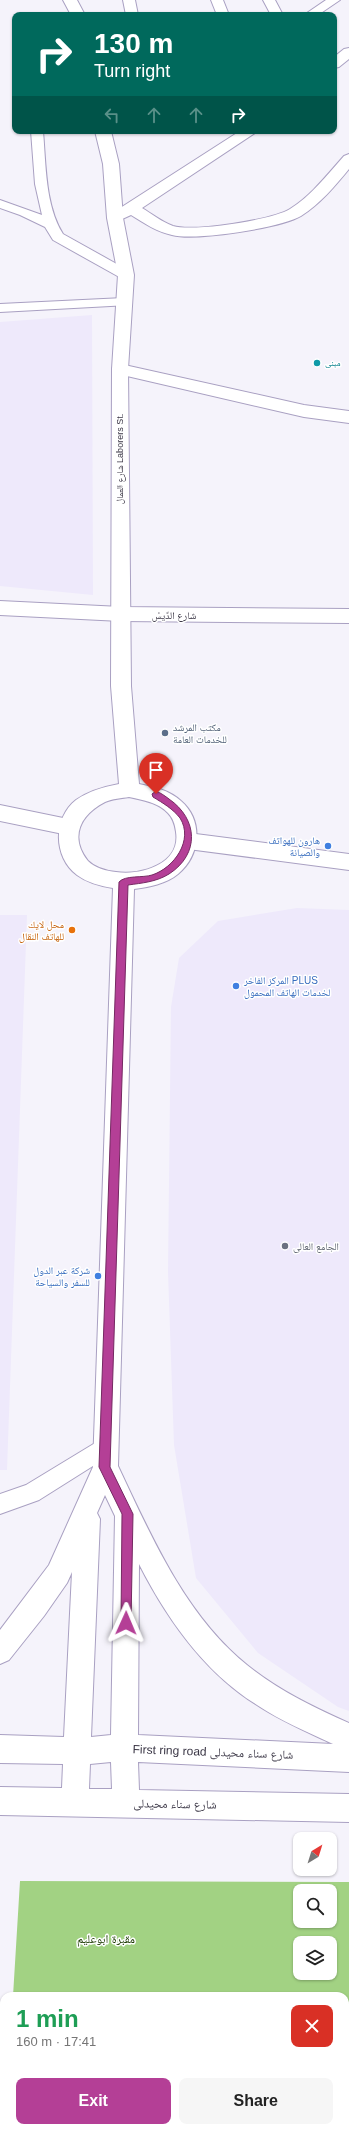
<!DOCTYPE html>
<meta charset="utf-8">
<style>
body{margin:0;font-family:Arial,"Noto Naskh Arabic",sans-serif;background:#f6f6f6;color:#222;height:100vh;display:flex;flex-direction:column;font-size:15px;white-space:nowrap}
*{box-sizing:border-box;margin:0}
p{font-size:13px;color:#767676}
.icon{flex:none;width:22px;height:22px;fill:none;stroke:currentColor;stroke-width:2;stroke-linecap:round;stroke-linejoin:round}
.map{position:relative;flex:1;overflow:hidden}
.sheet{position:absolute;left:0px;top:1992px;width:349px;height:140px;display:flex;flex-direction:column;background:#fff;border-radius:12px 12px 0 0;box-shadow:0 1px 3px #0004}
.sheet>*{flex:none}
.banner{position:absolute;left:12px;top:12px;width:325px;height:122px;border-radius:8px;box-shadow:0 1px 3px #0004;background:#00695c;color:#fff;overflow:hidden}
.needle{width:26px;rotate:38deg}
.tools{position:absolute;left:293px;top:1832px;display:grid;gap:8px}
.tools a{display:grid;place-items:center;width:44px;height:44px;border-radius:8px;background:#fff;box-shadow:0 1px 3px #0004;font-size:20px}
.pin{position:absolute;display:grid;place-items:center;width:34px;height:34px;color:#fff;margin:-41px -17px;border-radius:50% 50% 50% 0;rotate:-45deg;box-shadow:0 0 4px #0007}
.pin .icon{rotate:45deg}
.me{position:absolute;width:44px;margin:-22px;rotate:1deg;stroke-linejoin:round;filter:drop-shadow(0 0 3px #0008)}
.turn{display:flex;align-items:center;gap:14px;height:84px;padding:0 16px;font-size:18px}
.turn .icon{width:52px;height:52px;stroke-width:2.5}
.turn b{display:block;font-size:28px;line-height:34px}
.lanes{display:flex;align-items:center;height:38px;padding:0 16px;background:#0003;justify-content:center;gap:20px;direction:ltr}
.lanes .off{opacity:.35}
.round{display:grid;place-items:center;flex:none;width:42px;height:42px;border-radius:8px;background:#f6f6f6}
.summary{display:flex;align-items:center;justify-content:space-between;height:68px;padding:0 16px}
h1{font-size:24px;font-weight:800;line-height:30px;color:#1e9e55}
.action{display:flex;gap:8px;margin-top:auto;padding:8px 16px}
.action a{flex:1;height:46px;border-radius:8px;background:#b43f96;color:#fff;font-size:16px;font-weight:800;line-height:46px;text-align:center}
.action a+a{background:#f6f6f6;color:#222}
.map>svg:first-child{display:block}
</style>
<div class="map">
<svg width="349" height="2132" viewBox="0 0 349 2132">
<rect width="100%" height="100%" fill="#f5f3fb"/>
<path fill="#eee9fb" d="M92 315 93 595 0 586V322Z
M297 908 349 910V1711L338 1707 258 1653 196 1578 174 1445 168 1272 171 1007 179 958 218 921Z
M0 915H27L7 1470H0Z"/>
<path fill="#a2d283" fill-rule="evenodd" d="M20 1881 349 1882V2132H6V2128H345V1996H13ZM300 1891H330V1921H300ZM300 1943H330V1973H300Z"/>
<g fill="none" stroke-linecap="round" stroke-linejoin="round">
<defs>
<path id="lane" d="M123 0H135L138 15H126Z
M211 0H223L229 15H217Z
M263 0H275L283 15H271Z
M326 0H340L318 15H304Z
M31 131H43C46 165 45 205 63 234L131 272 133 275 131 278H121L53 240 45 227 20 215 0 208V200L42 215 35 184Z
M124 298 129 299 131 302 129 305 0 312V304Z
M105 1437 112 1440 115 1447 112 1454 39 1500 0 1514V1494L26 1485Z"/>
<path id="street" d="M349 48V59L339 67 334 68V57L344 49Z
M240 131H258L142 208C152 214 162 222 173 226 193 232 272 220 290 209 311 196 327 175 344 156L349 154V169C335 186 320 204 301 216 281 228 195 241 172 235 157 232 144 223 131 215L120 220 114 218 112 215 114 212Z
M120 364 304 405 349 411V423L304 417 114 373 112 369 114 365Z
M0 601 121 607 349 609V623L121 621 0 615Z
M0 805 68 819 75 821 78 827 75 833 68 835 0 821Z"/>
<path id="secondary" d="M188 833 349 854V870L188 849 181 847 178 841 181 835Z"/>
<path id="primary" d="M63 0H77L85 15H71Z
M95 131H111L119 164 123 218 134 275 128 369 131 686 139 784C154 787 169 790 181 801 204 821 200 856 178 874 166 884 149 887 134 889L118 1466C151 1536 185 1615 247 1665 278 1690 313 1707 349 1723V1772L138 1762 139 1790 349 1794V1822L0 1815V1787L62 1788 63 1764 0 1763V1735L64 1737 72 1572 67 1583 44 1616 9 1660 0 1664V1630L49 1565 93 1467 113 888C100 886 88 883 77 875 53 857 53 818 76 800 89 791 103 787 119 784L111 686 112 369 118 275 107 218 103 164ZM129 797C142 800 158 802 168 813 173 818 175 824 176 832 181 864 141 876 116 872 106 871 95 868 88 861 69 837 80 815 105 802 112 799 122 798 129 797ZM105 1495 115 1516 111 1735 91 1737 100 1519 97 1513ZM139 1564C167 1619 204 1672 257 1705 281 1721 307 1732 333 1744L138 1735ZM111 1762 112 1789H89L90 1764Z"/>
</defs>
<use href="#lane" stroke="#a9a0c2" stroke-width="2"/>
<use href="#street" stroke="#a9a0c2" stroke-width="2"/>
<use href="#secondary" stroke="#a9a0c2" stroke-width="2"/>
<use href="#primary" stroke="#a9a0c2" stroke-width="2"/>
<use href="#lane" fill="#fff" fill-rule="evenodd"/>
<use href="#street" fill="#fff" fill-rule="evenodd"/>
<use href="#secondary" fill="#fff" fill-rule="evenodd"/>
<use href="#primary" fill="#fff" fill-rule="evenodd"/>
</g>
<path fill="#b43f96" stroke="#752962" d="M156 791C161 793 165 796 169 799 198 819 200 854 169 874 156 882 142 883 128 885L110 1467 133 1514 131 1623 130 1627 126 1628 122 1627 121 1623 122 1514 99 1467 119 882C125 875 143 878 152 875 174 868 194 840 180 818 173 809 163 803 153 797L152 794Z"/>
<circle fill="#0f9aa8" stroke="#fff" stroke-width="1.5" cx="317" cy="363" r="4"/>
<circle fill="#5c6f8a" stroke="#fff" stroke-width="1.5" cx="165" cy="733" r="4"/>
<g fill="#3f7fe0" stroke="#fff" stroke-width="1.5">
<circle cx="328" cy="846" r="4"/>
<circle cx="236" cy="986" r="4"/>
<circle cx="98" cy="1276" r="4"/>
</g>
<circle fill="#e8710a" stroke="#fff" stroke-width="1.5" cx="72" cy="930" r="4"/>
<circle fill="#6b7280" stroke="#fff" stroke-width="1.5" cx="285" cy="1246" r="4"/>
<g text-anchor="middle" stroke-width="3" stroke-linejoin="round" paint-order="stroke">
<g font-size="9" fill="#0d838f" stroke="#fff" text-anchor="start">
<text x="325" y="366">مبنى</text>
</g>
<g font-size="9" fill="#3b3746" stroke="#fff">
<text transform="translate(120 459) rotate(-90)" y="3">شارع العمال Laborers St.</text>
</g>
<g font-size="10" fill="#3b3746" stroke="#fff">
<text x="174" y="619">شارع الدِّيسْ</text>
</g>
<g font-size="10" fill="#4e5e75" stroke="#fff" text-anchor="start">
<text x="173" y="731">مكتب المرشد<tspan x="173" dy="12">للخدمات العامة</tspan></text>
</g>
<g font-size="10" fill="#366cbe" stroke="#fff" text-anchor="end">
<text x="320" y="844">هارون للهواتف<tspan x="320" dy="12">والصيانة</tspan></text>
<text x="244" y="984" text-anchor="start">المركز الفاخر PLUS<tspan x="244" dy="12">لخدمات الهاتف المحمول</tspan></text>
<text x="90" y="1274">شركة عبر الدول<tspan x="90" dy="12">للسفر والسياحة</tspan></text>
</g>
<g font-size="10" fill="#c56008" stroke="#fff" text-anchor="end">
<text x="64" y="928">محل لايك<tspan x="64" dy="12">للهاتف النقال</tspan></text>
</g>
<g font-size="10" fill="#5b616d" stroke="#fff" text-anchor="start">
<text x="293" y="1250">الجامع العالى</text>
</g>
<g font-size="12" fill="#3b3746" stroke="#fff">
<text transform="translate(213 1752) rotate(2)" y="4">First ring road شارع سناء محيدلى</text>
<text transform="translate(175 1804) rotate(1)" y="4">شارع سناء محيدلى</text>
</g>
<g font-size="12" fill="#1c3a01" stroke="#fff">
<text x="106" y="1943">مقبرة ابوعليم</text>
</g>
</g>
</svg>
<div class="tools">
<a><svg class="needle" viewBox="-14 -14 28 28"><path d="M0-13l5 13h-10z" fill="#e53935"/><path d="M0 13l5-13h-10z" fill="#767676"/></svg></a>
<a><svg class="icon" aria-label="search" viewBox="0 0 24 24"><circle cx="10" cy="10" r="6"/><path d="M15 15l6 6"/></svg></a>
<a><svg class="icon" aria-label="layers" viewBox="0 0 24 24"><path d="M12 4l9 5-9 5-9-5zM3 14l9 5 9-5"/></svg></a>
</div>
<div class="pin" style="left:156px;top:794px;background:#d93025"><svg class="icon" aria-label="arrive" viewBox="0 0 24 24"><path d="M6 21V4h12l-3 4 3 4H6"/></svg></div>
<svg class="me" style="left:126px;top:1623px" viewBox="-20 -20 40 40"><path d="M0-17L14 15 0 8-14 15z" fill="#b43f96" stroke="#fff" stroke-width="4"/></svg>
<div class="banner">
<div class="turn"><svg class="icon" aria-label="right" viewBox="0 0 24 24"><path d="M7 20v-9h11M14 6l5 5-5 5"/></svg><div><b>130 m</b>Turn right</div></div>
<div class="lanes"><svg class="icon off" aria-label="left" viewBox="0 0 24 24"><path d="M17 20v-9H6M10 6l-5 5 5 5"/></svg><svg class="icon off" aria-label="ahead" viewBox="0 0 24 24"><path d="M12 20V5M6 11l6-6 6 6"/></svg><svg class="icon off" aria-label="ahead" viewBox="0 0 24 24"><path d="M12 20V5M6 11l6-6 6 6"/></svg><svg class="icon" aria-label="right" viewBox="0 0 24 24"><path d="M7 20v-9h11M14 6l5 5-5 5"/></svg></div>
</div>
<section class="sheet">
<div class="summary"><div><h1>1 min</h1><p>160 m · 17:41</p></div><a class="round" style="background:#d93025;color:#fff"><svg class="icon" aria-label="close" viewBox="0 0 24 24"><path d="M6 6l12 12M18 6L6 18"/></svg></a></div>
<div class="action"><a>Exit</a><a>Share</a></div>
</section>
</div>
